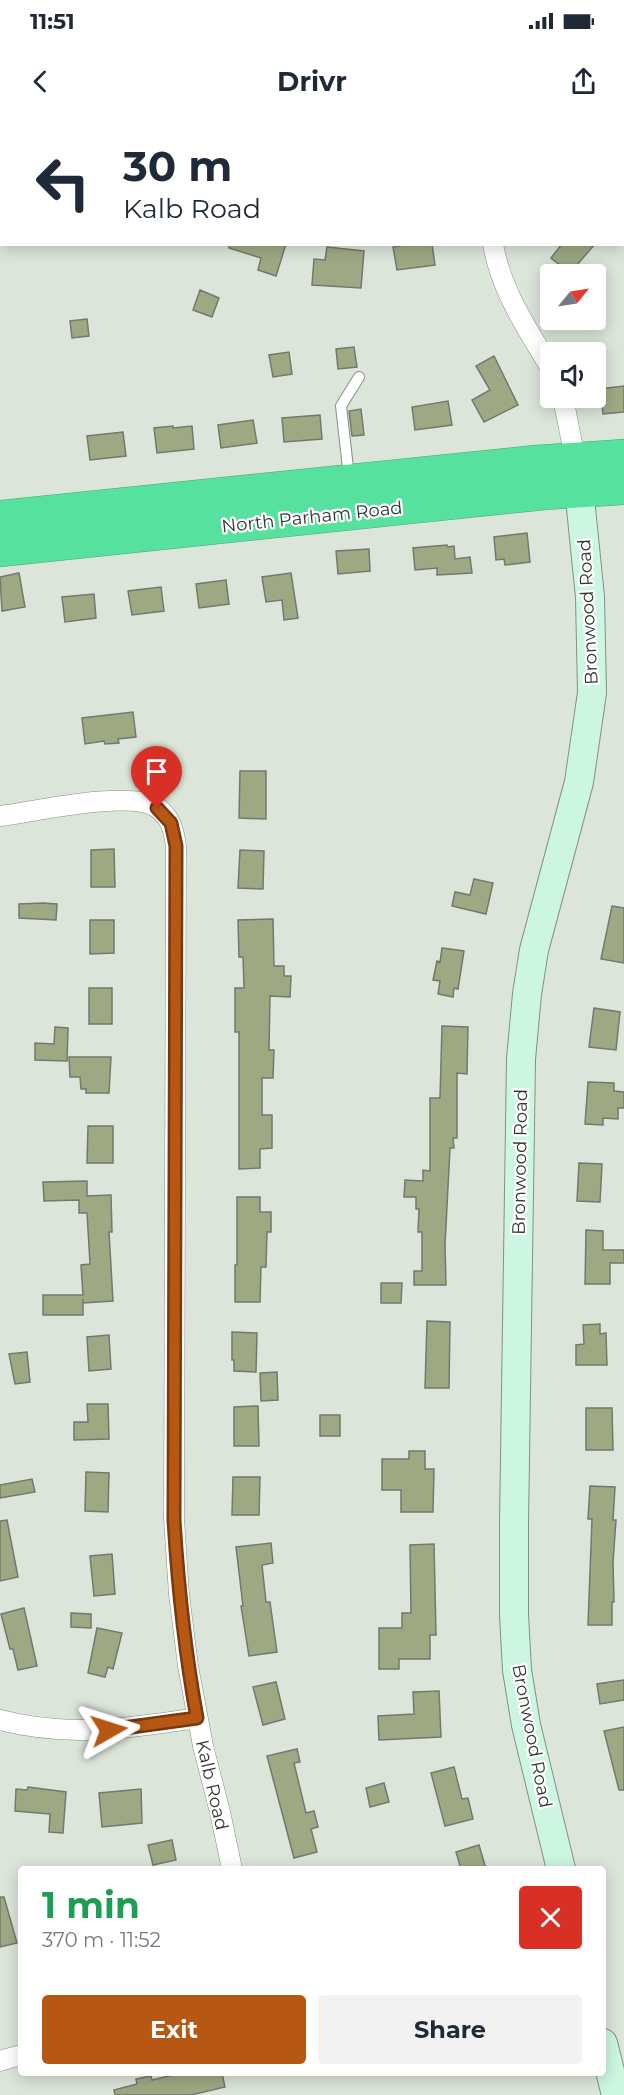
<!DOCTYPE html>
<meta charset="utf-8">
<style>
body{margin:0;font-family:Montserrat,sans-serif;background:#f2f2f3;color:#1f2937;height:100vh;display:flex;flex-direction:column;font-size:22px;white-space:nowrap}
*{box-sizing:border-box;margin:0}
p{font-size:20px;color:#747a83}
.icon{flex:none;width:33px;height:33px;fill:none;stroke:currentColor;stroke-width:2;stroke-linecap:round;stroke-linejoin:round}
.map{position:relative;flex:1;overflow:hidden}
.drawer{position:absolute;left:18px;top:1746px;width:588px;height:210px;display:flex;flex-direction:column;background:#fff;border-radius:6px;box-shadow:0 3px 15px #0003}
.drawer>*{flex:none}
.banner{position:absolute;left:0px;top:0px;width:624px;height:126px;box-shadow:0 3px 15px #0003;background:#fff;color:#1f2937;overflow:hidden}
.needle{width:39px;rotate:60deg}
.controls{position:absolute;left:540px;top:144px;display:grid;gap:12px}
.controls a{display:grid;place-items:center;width:66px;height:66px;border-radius:6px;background:#fff;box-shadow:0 3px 15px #0003;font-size:30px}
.pin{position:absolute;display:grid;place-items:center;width:51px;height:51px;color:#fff;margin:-62px -26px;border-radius:50% 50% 50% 0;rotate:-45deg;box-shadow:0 0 6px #0007}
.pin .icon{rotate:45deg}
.me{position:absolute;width:66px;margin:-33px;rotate:84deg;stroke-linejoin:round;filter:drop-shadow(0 0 4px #0008)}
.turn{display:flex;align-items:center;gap:21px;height:126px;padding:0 24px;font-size:27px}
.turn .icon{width:78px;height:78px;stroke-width:2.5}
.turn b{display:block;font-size:42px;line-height:51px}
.round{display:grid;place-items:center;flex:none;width:63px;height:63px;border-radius:6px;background:#f2f2f3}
.overview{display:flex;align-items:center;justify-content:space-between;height:102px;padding:0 24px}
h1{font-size:36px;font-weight:700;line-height:45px;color:#1e9e55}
.cta{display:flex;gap:12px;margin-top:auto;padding:12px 24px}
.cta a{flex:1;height:69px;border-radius:6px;background:#b75714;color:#fff;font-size:24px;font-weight:700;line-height:69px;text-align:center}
.cta a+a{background:#f2f2f3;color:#1f2937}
.status{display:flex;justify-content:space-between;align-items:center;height:42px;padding:0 30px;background:#fff;direction:ltr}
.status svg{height:16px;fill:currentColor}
header{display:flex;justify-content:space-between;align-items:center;height:78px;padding:0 24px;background:#fff;font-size:27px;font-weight:700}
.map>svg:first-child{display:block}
</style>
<div class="status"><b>11:51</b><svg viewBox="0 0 49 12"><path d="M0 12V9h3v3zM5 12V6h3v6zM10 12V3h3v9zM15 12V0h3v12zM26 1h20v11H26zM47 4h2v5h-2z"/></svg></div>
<header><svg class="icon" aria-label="back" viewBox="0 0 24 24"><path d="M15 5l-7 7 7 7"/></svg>Drivr<svg class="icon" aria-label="share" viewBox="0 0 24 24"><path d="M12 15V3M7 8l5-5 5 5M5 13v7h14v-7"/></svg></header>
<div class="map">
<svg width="624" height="1975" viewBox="0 0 624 1975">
<rect width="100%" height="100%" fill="#dce5da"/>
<path fill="#9ea984" stroke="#74786d" stroke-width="1.5" d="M229 124H286L276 156 258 150 261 138 229 128Z
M410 124H432L435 145 397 150 393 127Z
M562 124H595L570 153 551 138Z
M327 127 364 131 361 168 312 165 314 139 325 140Z
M200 170 219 178 212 197 193 190Z
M87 199 89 216 72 218 70 201Z
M354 227 357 247 338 249 336 229Z
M289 232 292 254 273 257 269 235Z
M494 236 518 285 484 302 472 280 490 270 476 246Z
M624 266V292L603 294 600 269Z
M448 281 452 305 415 310 412 287Z
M361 289 364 315 352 316 349 291Z
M320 295 322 319 284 322 282 298Z
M253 300 257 323 221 328 218 305Z
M173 306V308L192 306 194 329 157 333 154 308Z
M123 312 126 336 90 340 87 316Z
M527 413 530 442 505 445 504 439 496 440 494 417Z
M447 425 448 427 454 426 455 439 470 437 472 453 437 455V448L415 450 413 428Z
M369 429 370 451 338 454 336 431Z
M19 453 25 487 2 491 0 457Z
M291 453 298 498 284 500 282 480 266 482 262 457Z
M226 460 229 484 199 488 196 464Z
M161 467 164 491 132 495 128 471Z
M94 474 96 498 65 502 62 477Z
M133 592 136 617 118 619 119 623 105 624 104 621 85 624 82 598Z
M240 651H266V699L239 698Z
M114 729 115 767H91V730Z
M240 730 264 731 263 769 238 768Z
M474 759 493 763 486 794 452 786 455 772 470 775Z
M43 783 57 784 56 800 19 798V784Z
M612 786 624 788V843L601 839Z
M273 799 274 846H284V856H291L290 877 270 876 269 930H274L273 958H262V995H272V1028L260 1029V1048L239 1049V912H235V868H244L243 837H239L238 800Z
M90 800H114V833L90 834Z
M442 828 464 831 458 869 454 868 453 877 438 874 440 861 433 860 437 841 440 842Z
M89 868H112V904H89Z
M594 888 620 892 616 930 589 927Z
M442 906 468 907 467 954 457 953V1018H453L454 1028H450L445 1125 446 1165H414V1151H422V1112H418L419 1089H416V1077H404L405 1060 423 1061V1050L430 1051V978H440Z
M55 907 68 908 67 941 35 940V923L54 924Z
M69 937H111L109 973H86V969H81L80 957H70Z
M588 962 614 963V971L624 972V988H618V999L603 998V1005L585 1004Z
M88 1006H113V1043H87Z
M579 1043 602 1044 600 1082 577 1081Z
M87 1061V1076L111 1075 112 1112H109L113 1181 83 1183V1179V1195H43V1175H83L81 1145 90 1144 87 1093H79V1080L44 1081 43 1062Z
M237 1077H260V1092H271V1112H267L266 1147H261L260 1182H235V1145H237Z
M586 1110 603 1111V1130H624V1143H610V1164H585Z
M381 1163H402L401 1183H381Z
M427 1201 450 1202 449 1268H425Z
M600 1204V1214L606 1213 607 1245H576V1225L584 1224 583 1205Z
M232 1212 257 1213 256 1252 234 1251V1240H232Z
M109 1215 111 1249 89 1251 87 1217Z
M27 1232 30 1262 15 1264 9 1234Z
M277 1252 278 1280 261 1281 260 1253Z
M87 1284H108L109 1319 74 1320V1302H88Z
M258 1286 259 1326H234V1287Z
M586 1288H612L613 1330H586Z
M320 1295H340V1316H320Z
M409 1331H425V1349H434L433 1392H401V1370H382V1339H409Z
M86 1352 109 1353 108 1392 85 1391Z
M233 1357H260L259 1395H232Z
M32 1359 35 1372 0 1378V1365Z
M590 1366 615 1367 613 1400H616L613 1442 614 1482H612V1505H588L592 1399H588Z
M7 1400 18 1457 0 1461V1401Z
M271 1423 273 1443 262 1445 266 1482H270L277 1532 249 1536 241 1486H243L236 1427Z
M434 1424 436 1515H430V1539H399V1549H379V1508H402V1493H411L410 1425Z
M112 1434 115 1474 94 1476 90 1436Z
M24 1488 37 1546 18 1550 13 1529H10L1 1494Z
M71 1493 91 1494V1508L71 1507Z
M97 1508 122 1513 113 1549 108 1547 105 1557 88 1553Z
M624 1560V1580L600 1584 597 1564Z
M276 1562 285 1599 263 1605 253 1567Z
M439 1571 441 1617 379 1620 378 1596 414 1594 413 1572Z
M624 1607V1670H619L604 1611Z
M297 1629 300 1642 294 1643 306 1693 314 1691 318 1707 311 1709 317 1732 294 1738 267 1636Z
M454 1647 462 1679 468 1678 473 1699 445 1706 431 1653Z
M384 1663 389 1682 370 1687 366 1668Z
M28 1667 66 1672 63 1713 49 1712 50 1694 15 1691 16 1669 27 1670Z
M141 1669 142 1703 102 1707 99 1673Z
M172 1720 176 1740 153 1745 148 1725Z
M479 1725 486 1749H461L456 1732Z
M0 1777H4L17 1823 0 1827Z
M182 1953H222L225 1967 191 1975H115L114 1970 137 1964 136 1959 151 1956 152 1960Z"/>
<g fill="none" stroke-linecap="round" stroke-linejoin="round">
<defs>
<path id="lane" d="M349 357 341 286 359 257"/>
<path id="street" d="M194 0 196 2
M480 0 481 2
M622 42H624
M493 124C501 171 527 208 550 247
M563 278 575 338
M0 696C33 692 129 670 156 687 170 696 174 710 176 726L174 1399 179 1474 188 1546 203 1626 220 1692 232 1749
M0 1600C68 1618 129 1608 197 1598
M0 1941 21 1935"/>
<path id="secondary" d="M561 1749 526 1605 517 1550 514 1495V1404L521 939 527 874 534 830 579 662 592 573 590 477 577 349
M603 1923 616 1975"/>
<path id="highway" d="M0 397 535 342 624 336
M0 430 545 373 624 368"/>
</defs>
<use href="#lane" stroke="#868f85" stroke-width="12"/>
<use href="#street" stroke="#868f85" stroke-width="21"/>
<use href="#secondary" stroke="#868f85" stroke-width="30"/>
<use href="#highway" stroke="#49a578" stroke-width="34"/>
<use href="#lane" stroke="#fff" stroke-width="10"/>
<use href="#street" stroke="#fff" stroke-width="20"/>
<use href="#secondary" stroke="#ccf6e2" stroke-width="28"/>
<use href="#highway" stroke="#56e19e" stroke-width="33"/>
</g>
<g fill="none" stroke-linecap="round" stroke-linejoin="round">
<defs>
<path id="route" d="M109 1610 197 1598C185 1532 178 1466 174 1400L176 726 171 703 157 688"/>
</defs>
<use href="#route" stroke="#77390d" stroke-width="15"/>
<use href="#route" stroke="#b75714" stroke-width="10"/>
</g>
<g text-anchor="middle" stroke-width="4.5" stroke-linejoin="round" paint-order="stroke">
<g font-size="18" fill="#323632" stroke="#fff">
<text transform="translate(312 397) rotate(-6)" y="6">North Parham Road</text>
<text transform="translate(588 492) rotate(-93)" y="6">Bronwood Road</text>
<text transform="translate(520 1042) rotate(-89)" y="6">Bronwood Road</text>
<text transform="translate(532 1616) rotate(79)" y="6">Bronwood Road</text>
<text transform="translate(212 1665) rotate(77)" y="6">Kalb Road</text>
</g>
</g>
</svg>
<div class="controls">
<a><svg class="needle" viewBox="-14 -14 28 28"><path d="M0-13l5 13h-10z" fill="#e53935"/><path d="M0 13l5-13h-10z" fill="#747a83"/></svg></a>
<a><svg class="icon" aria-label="sound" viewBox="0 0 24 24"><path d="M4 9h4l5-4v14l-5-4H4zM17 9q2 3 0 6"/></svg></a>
</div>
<div class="pin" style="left:157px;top:688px;background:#d93025"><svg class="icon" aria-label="arrive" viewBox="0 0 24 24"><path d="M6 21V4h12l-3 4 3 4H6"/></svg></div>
<svg class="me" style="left:109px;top:1610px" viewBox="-20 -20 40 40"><path d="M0-17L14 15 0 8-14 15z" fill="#b75714" stroke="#fff" stroke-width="4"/></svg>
<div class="banner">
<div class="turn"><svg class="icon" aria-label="left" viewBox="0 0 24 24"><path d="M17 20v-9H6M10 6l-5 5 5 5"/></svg><div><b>30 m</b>Kalb Road</div></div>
</div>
<section class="drawer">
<div class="overview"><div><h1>1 min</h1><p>370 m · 11:52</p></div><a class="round" style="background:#d93025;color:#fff"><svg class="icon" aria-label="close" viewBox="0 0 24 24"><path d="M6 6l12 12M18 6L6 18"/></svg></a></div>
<div class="cta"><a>Exit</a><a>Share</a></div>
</section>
</div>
